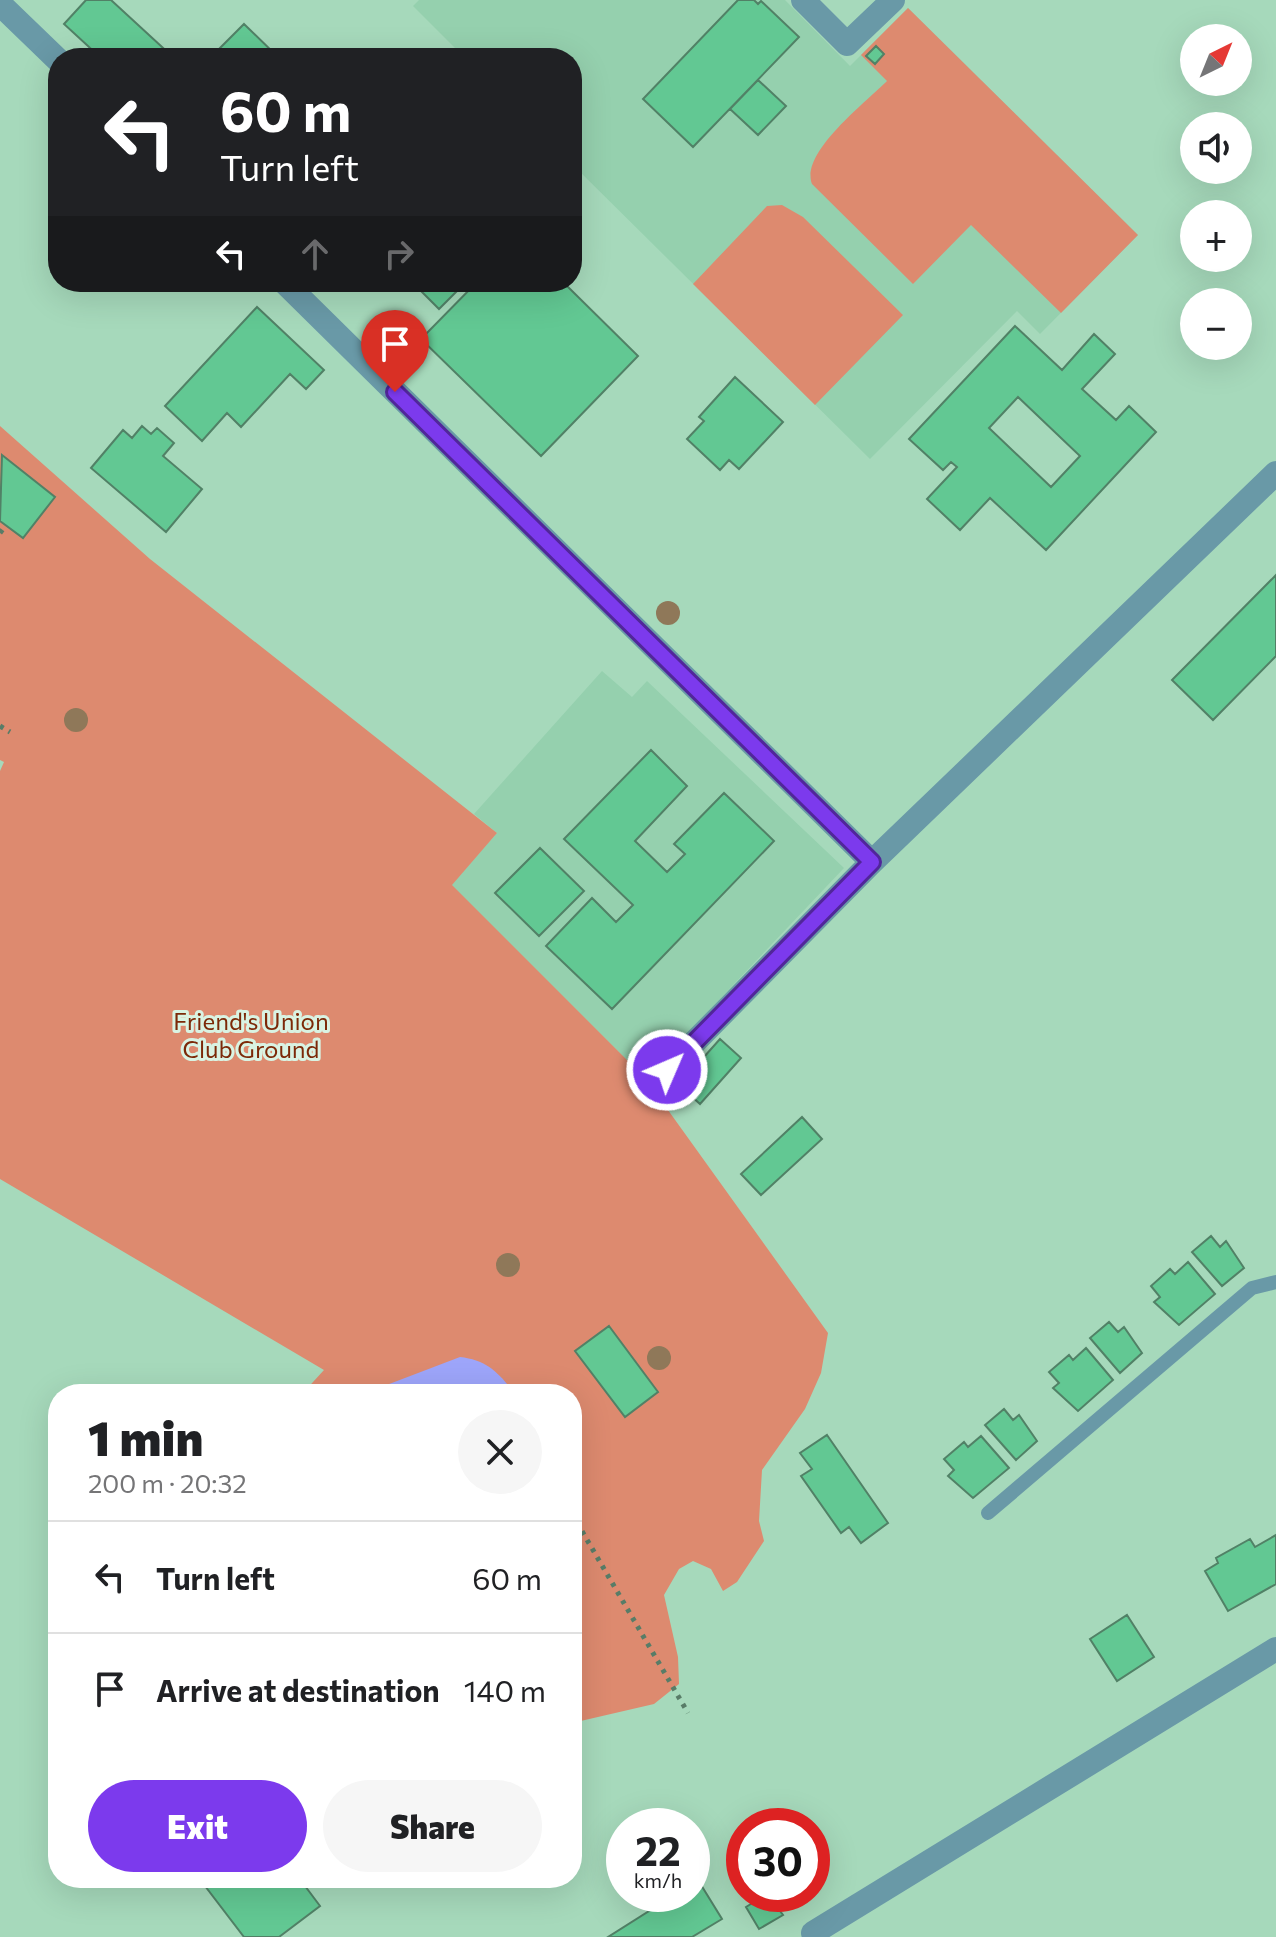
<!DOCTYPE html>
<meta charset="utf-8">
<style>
body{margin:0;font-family:Commissioner,sans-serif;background:#f6f6f6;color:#202124;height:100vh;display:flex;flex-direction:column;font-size:30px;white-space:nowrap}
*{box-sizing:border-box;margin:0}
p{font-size:26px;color:#757577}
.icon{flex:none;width:44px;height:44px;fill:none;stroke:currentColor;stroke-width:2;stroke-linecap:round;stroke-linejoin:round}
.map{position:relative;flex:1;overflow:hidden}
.sheet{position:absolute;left:48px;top:1384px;width:534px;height:504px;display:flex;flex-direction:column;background:#fff;border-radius:32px;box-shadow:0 8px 32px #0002}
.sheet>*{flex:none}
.hud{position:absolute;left:48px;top:48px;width:534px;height:244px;border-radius:32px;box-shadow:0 8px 32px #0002;background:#202124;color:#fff;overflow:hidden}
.needle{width:52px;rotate:43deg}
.tools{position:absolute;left:1180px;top:24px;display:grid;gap:16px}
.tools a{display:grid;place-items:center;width:72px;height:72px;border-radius:50%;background:#fff;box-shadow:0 8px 32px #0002;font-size:40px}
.speed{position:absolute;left:606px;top:1808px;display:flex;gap:16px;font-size:40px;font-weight:700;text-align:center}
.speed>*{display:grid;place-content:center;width:104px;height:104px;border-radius:50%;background:#fff;box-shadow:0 8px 32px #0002;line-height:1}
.speed small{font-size:20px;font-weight:400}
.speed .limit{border:12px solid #d22;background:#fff;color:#111}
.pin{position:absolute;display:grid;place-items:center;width:68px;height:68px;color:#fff;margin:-82px -34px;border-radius:50% 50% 50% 0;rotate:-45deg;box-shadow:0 0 8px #0007}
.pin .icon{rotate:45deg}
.me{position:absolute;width:88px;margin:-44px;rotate:45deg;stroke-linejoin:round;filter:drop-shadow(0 0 6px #0008)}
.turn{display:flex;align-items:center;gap:28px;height:168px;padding:0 40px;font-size:36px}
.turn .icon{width:104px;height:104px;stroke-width:2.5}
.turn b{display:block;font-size:56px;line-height:68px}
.lanes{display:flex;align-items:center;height:76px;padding:0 40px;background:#0003;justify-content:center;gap:40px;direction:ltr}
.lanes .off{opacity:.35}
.round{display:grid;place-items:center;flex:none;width:84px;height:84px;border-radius:42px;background:#f6f6f6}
.head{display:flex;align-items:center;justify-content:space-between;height:136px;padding:0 40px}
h1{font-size:48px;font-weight:800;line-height:60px}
.action{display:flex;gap:16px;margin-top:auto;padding:16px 40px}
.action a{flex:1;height:92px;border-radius:48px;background:#7c3aed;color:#fff;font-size:32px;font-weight:800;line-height:92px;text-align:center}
.action a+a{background:#f6f6f6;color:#202124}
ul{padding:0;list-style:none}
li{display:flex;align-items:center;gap:24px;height:112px;padding:0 40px;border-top:2px solid #e0e0e0}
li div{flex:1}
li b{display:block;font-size:30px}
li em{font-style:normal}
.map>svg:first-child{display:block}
</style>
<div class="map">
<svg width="1276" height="1937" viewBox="0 0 1276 1937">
<rect width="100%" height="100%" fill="#a6d9bb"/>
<path fill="#95d0ae" d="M419 0H785L850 66 908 8 1138 235 1040 334 1017 311 870 459 572 164V58H465L413 6Z
M602 671 632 697 647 681 844 868 645 1078 451 885 497 833 474 814Z"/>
<path fill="#dd8a6f" d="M908 8 1138 235 1061 313 971 225 913 284 812 184C800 153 865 103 887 81L861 55Z
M782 205 803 217 903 315 815 405 693 284 767 206Z
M0 426 150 559 497 833 452 885 645 1078 828 1333 821 1373 805 1409 762 1470 759 1521 764 1541 737 1582 723 1591 711 1569 693 1561 679 1569 664 1595 678 1657 679 1684 654 1704 572 1723V1394H302L324 1370 0 1179V771L4 762 0 760Z"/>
<path fill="#9da5fa" d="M460 1357C487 1360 499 1373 515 1394H363Z"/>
<path fill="#62c893" stroke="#518166" stroke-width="2" fill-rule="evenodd" d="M86 0H111L174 58H101L64 24Z
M738 0H754L758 4 761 1 799 37 693 147 643 99Z
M244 24 279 58H227L218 50Z
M876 46 884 54 875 64 866 56Z
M758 80 786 106 758 135 730 109Z
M412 282H466L439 309Z
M477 282H563L638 356 541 456 421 339Z
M257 307 324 370 306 389 290 374 241 427 227 413 202 441 165 406Z
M1015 326 1062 370 1094 334 1115 354 1082 389 1116 420 1129 406 1156 432 1046 550 990 498 960 530 927 499 957 467 951 462 943 470 909 439ZM1018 397 1080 456 1051 487 989 428Z
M735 377 783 422 739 469 729 460 720 470 687 439 704 421 699 417Z
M142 426 151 434 157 428 174 443 163 456 202 489 166 532 91 468 123 430 132 438Z
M2 455 55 497 23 538 0 521Z
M1276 575V656L1213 720 1172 680Z
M651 750 687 786 635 841 667 872 685 854 674 844 724 793 774 841 612 1009 546 946 592 898 616 922 633 905 564 839Z
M540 848 584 891 539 936 495 893Z
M720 1039 741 1058 700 1104 679 1085Z
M802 1117 822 1139 761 1195 741 1174Z
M1211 1236 1220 1247 1226 1241 1244 1268 1222 1286 1192 1252Z
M1188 1262 1215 1294 1179 1325 1154 1302 1160 1297 1151 1286 1170 1269 1175 1274Z
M1109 1322 1118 1332 1124 1327 1142 1353 1120 1373 1090 1338Z
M609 1326 658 1392 625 1417 575 1351Z
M1086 1348 1113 1380 1078 1411 1053 1388 1059 1383 1049 1372 1069 1355 1073 1360Z
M1004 1409 1013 1420 1019 1415 1037 1441 1016 1460 985 1425Z
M827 1435 888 1523 861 1543 849 1527 841 1533 801 1476 812 1469 800 1453Z
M981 1436 1009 1468 973 1498 948 1476 954 1470 944 1459 964 1442 968 1447Z
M1276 1535V1584L1228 1611 1205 1571 1218 1563 1216 1558 1250 1539 1255 1547Z
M1127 1615 1154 1657 1117 1681 1090 1639Z
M208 1878H299L320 1906 279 1937H244L202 1882Z
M698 1880 722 1919 692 1937H608L676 1894H692V1884Z
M767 1894 783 1915 759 1929 746 1907Z"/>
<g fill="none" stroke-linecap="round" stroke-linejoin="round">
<path stroke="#587c67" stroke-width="5" stroke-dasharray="4 6" stroke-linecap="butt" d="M0 533 6 525
M0 726 10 732
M572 1514 688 1713"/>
<path stroke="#6999a7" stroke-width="14" d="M988 1513 1252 1288 1276 1282"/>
<path stroke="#6999a7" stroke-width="24" d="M803 0 847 44 893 0
M0 4 58 60
M284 282 872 862
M667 1070 872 862 1276 473
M815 1937 813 1933 1276 1649"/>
</g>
<g fill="#8f7859">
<circle cx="668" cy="613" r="12"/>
<circle cx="76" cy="720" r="12"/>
<circle cx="508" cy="1265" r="12"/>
<circle cx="659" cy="1358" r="12"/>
</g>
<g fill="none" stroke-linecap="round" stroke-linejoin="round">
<defs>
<path id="route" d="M395 392 872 862 667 1070"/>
</defs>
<use href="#route" stroke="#51269a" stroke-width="20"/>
<use href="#route" stroke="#7c3aed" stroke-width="14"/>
</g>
<g text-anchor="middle" stroke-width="6" stroke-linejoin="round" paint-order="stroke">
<g font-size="24" fill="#7c2908" stroke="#d9f3e3">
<text x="251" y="1030">Friend's Union<tspan x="251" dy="28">Club Ground</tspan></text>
</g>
</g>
</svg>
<div class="tools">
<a><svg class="needle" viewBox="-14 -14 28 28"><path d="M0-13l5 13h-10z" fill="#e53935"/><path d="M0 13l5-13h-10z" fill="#757577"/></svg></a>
<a><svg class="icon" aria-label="sound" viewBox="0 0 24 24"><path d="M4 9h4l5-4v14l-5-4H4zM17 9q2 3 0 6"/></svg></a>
<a>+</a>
<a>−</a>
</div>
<div class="speed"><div>22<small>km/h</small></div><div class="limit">30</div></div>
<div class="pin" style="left:395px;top:392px;background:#d93025"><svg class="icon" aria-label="arrive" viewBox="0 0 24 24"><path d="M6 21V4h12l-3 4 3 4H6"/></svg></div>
<svg class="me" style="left:667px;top:1070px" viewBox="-20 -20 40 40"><circle r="17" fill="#7c3aed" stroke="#fff" stroke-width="3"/><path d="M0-11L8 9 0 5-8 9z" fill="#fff"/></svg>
<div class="hud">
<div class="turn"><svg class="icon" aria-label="left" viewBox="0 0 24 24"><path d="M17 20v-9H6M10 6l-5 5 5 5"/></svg><div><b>60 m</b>Turn left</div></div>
<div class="lanes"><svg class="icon" aria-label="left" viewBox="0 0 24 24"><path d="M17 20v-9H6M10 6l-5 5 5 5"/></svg><svg class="icon off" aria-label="ahead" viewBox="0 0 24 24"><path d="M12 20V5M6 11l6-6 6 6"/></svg><svg class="icon off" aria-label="right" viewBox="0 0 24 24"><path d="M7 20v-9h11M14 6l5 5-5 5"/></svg></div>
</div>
<section class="sheet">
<div class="head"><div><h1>1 min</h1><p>200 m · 20:32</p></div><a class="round"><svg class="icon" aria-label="close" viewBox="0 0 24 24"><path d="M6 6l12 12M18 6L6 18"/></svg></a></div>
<ul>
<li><svg class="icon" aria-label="left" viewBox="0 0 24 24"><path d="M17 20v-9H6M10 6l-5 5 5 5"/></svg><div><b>Turn left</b></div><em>60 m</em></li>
<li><svg class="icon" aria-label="arrive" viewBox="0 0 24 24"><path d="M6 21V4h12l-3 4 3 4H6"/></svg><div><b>Arrive at destination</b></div><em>140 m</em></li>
</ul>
<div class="action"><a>Exit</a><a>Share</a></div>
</section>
</div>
